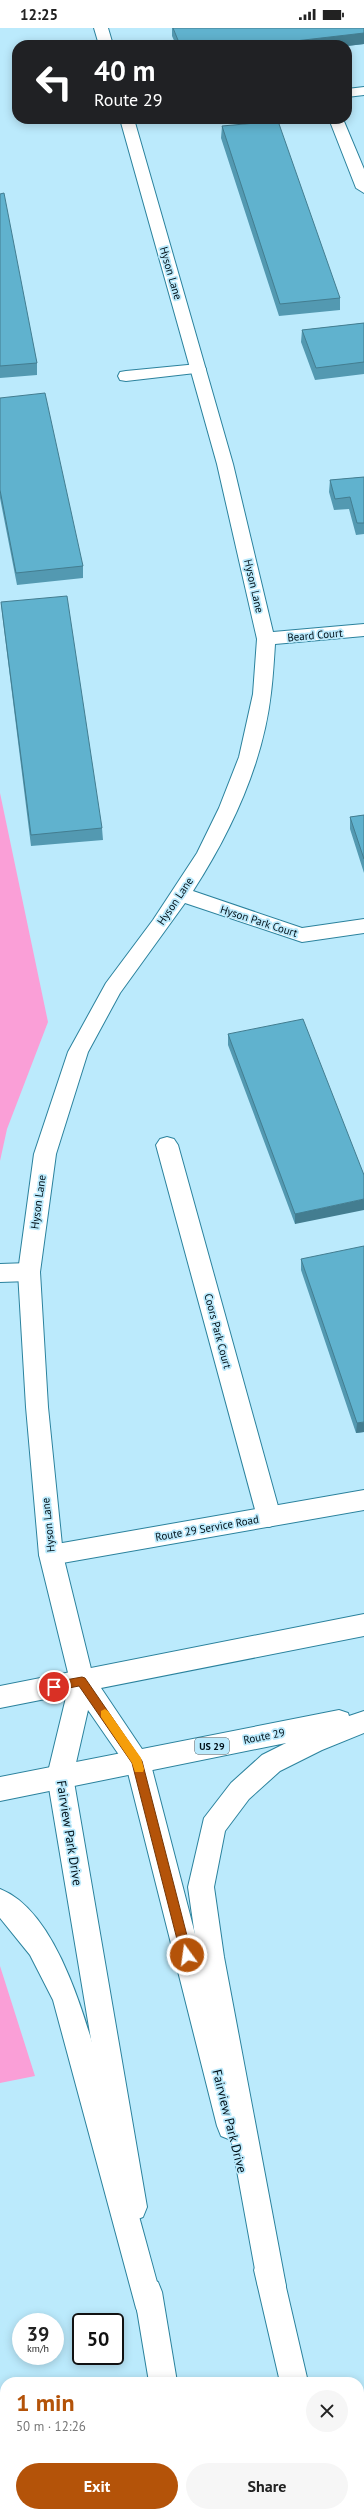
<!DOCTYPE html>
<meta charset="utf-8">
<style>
body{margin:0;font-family:"PT Sans",sans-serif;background:#f6f6f6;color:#222;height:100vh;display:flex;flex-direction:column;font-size:15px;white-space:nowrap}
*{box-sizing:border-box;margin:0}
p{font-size:13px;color:#767676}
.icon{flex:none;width:22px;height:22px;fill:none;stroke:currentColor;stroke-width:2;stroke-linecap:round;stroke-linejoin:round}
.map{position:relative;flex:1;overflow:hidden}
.drawer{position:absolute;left:0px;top:2349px;width:364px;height:140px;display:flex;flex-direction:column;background:#fff;border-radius:16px 16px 0 0;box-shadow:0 2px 10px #0003}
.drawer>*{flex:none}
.banner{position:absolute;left:12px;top:12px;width:340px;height:84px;border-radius:16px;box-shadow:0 2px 10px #0003;background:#202124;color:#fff;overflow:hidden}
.speed{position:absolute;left:12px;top:2285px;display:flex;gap:8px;font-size:20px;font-weight:700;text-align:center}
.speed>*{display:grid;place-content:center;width:52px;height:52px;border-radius:50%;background:#fff;box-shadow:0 2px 10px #0003;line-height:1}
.speed small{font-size:10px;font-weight:400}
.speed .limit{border:2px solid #111;border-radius:6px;background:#fff;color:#111}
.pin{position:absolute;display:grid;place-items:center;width:34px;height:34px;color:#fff;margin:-17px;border:2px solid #fff;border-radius:50%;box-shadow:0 1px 4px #0007}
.me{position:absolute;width:44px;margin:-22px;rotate:346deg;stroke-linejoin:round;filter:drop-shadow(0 0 3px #0008)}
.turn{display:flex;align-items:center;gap:14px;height:84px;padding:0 16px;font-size:18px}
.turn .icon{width:52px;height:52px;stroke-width:2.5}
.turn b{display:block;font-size:28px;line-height:34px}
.round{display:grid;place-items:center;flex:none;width:42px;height:42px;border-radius:21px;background:#f6f6f6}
.overview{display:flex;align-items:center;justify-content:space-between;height:68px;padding:0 16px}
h1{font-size:24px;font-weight:800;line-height:30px;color:#b45309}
.action{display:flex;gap:8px;margin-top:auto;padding:8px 16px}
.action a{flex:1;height:46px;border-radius:24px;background:#b45309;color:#fff;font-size:16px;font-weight:800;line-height:46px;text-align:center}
.action a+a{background:#f6f6f6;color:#222}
.status{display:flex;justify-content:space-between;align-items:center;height:28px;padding:0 20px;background:#fff;direction:ltr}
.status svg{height:11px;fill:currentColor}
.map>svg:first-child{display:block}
</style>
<div class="status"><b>12:25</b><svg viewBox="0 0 49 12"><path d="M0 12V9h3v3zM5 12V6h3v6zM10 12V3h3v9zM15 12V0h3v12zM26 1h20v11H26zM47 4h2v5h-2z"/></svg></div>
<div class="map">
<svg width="364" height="2489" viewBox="0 0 364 2489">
<rect width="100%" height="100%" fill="#bbeafc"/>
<path fill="#fa9fd7" d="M0 765 48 994 7 1101 0 1133Z
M0 1938 35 2048 0 2055Z"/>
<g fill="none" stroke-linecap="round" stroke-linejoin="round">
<defs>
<path id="lane" d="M198 336 204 338 206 341 204 344 126 353 120 352 118 348 120 344 126 343Z
M29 1235 37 1238 40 1244 37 1250 29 1253 0 1254V1236Z
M364 1462V1482L51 1537 43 1534 39 1527 43 1520 51 1517Z"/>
<path id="street" d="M94 0H108L113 17H99Z
M364 59V67L347 69V61Z
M120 91H134L233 436 273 604 364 596V608L275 616C274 632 273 649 271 665 263 736 231 804 193 863L302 900 364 891V905L302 914 185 875 120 965 88 1024 56 1126 40 1244 48 1379 63 1527 94 1653 91 1661 82 1664 73 1661 70 1653 39 1527 26 1379 18 1244 34 1126 68 1024 106 955 153 892 197 825 219 780 239 729 253 666 257 611 217 436Z
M329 91H343L364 141V165L356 160Z
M167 1109 174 1111 178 1117 281 1489 277 1496 269 1499 261 1496 257 1489 156 1117 160 1111Z"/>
<path id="secondary" d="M82 1642 91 1645 150 1733 245 2098 241 2108 231 2112 221 2108 217 2098 126 1737 88 1682 73 1748 147 2179 143 2189 133 2193 123 2189 119 2179 47 1748 70 1653 73 1645Z
M268 2228 278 2232 282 2242 308 2354H280L254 2242 258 2232Z
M148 2250 158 2254 162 2264 177 2354H149L134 2264 138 2254Z
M170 2484H200L201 2489H171Z
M308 2484H338L340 2489H310Z"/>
<path id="primary" d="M364 1586V1608L0 1680V1658Z
M339 1682 348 1685 349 1688 364 1683V1705L322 1722 280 1743 249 1771 225 1803 214 1859 224 1929 286 2258 282 2268 272 2272 262 2268 258 2258 198 1929 188 1859 204 1790 231 1755 262 1727 286 1715 0 1773V1749Z
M0 1861C70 1888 99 2045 118 2111 133 2167 149 2224 164 2280L160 2290 150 2294 140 2290 136 2280 53 1972 30 1927 0 1890Z"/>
</defs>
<use href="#lane" stroke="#2b829d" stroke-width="2"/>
<use href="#street" stroke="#2b829d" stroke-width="2"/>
<use href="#secondary" stroke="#2b829d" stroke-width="2"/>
<use href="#primary" stroke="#2b829d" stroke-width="2"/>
<use href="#lane" fill="#fff" fill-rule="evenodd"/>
<use href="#street" fill="#fff" fill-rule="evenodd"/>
<use href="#secondary" fill="#fff" fill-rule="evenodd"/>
<use href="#primary" fill="#fff" fill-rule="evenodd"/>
</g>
<path fill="#5399b1" d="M172 0H364V16L347 18V17H176L172 8Z
M222 98 340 270V282L279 288 221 110Z
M0 166 37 335V347L0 350Z
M364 295V346L315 352 301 314 302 302Z
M0 370 83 538V550L17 557 0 470Z
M364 449V506L356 507 349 481 334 482 329 464 330 452Z
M1 574 102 800 103 812 31 818 2 585Z
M364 787V845L350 801V789Z
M228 1006 364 1147 295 1196 228 1017Z
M301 1231 364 1404 356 1405 301 1242Z"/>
<path fill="#437d90" d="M364 5V16L347 18V17H261Z
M364 1171V1182L295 1196V1186Z
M364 1394V1404L356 1405 357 1395Z"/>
<path fill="#60b2ce" stroke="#437d90" d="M173 0H364V5L261 17H180Z
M278 93 340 270 280 276 222 98Z
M4 165 37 335 0 338V166Z
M364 295V334L316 340 302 302Z
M45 365 83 538 16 545 0 462V370Z
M364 449V495H357L350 469 335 471 330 452Z
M67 568 102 800 31 807 1 574Z
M364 787V831L350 789Z
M303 991 364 1147V1171L295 1186 228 1006Z
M364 1218V1394L357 1395 301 1231Z"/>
<path fill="#b45309" stroke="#753606" d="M82 1649 85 1650 142 1733 192 1927 187 1932 181 1927 132 1735 79 1658 54 1663 49 1659 54 1654Z"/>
<path fill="#f59e0b" d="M105 1681 108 1683 141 1730 144 1741 143 1744H135L132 1735 101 1689V1683Z"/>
<g text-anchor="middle" stroke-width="3.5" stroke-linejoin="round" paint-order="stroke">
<rect fill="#bbeafc" stroke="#38515c" stroke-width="1" x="195" y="1710" width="34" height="16" rx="3"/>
<g font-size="10" font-weight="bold" fill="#001018">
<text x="212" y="1722">US 29</text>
</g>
<g font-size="11" fill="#001018" stroke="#bbeafc">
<text transform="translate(171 245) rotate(74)" y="4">Hyson Lane</text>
<text transform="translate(254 558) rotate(77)" y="4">Hyson Lane</text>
<text transform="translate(315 607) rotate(-5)" y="4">Beard Court</text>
<text transform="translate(175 873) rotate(-56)" y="4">Hyson Lane</text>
<text transform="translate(259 893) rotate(18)" y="4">Hyson Park Court</text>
<text transform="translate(38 1174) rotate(-82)" y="4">Hyson Lane</text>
<text transform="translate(218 1303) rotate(75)" y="4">Coors Park Court</text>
<text transform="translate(48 1497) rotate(-96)" y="4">Hyson Lane</text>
<text transform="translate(207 1500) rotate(-10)" y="4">Route 29 Service Road</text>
<text transform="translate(264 1708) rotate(-11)" y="4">Route 29</text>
</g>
<g font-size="13" fill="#001018" stroke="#bbeafc">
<text transform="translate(70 1805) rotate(81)" y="5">Fairview Park Drive</text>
<text transform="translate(230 2093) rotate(76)" y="5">Fairview Park Drive</text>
</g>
</g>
</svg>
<div class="speed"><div>39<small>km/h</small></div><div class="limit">50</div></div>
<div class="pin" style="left:54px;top:1659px;background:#d93025"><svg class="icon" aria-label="arrive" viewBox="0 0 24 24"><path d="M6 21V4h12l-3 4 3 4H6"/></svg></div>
<svg class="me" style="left:187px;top:1927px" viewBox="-20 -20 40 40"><circle r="17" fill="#b45309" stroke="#fff" stroke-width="3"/><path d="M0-11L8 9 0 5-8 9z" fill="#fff"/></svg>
<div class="banner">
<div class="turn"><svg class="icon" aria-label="left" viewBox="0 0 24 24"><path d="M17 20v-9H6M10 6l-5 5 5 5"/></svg><div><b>40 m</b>Route 29</div></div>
</div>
<section class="drawer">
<div class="overview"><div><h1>1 min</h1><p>50 m · 12:26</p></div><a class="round"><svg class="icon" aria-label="close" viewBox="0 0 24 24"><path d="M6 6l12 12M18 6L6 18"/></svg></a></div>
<div class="action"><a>Exit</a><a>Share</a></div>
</section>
</div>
